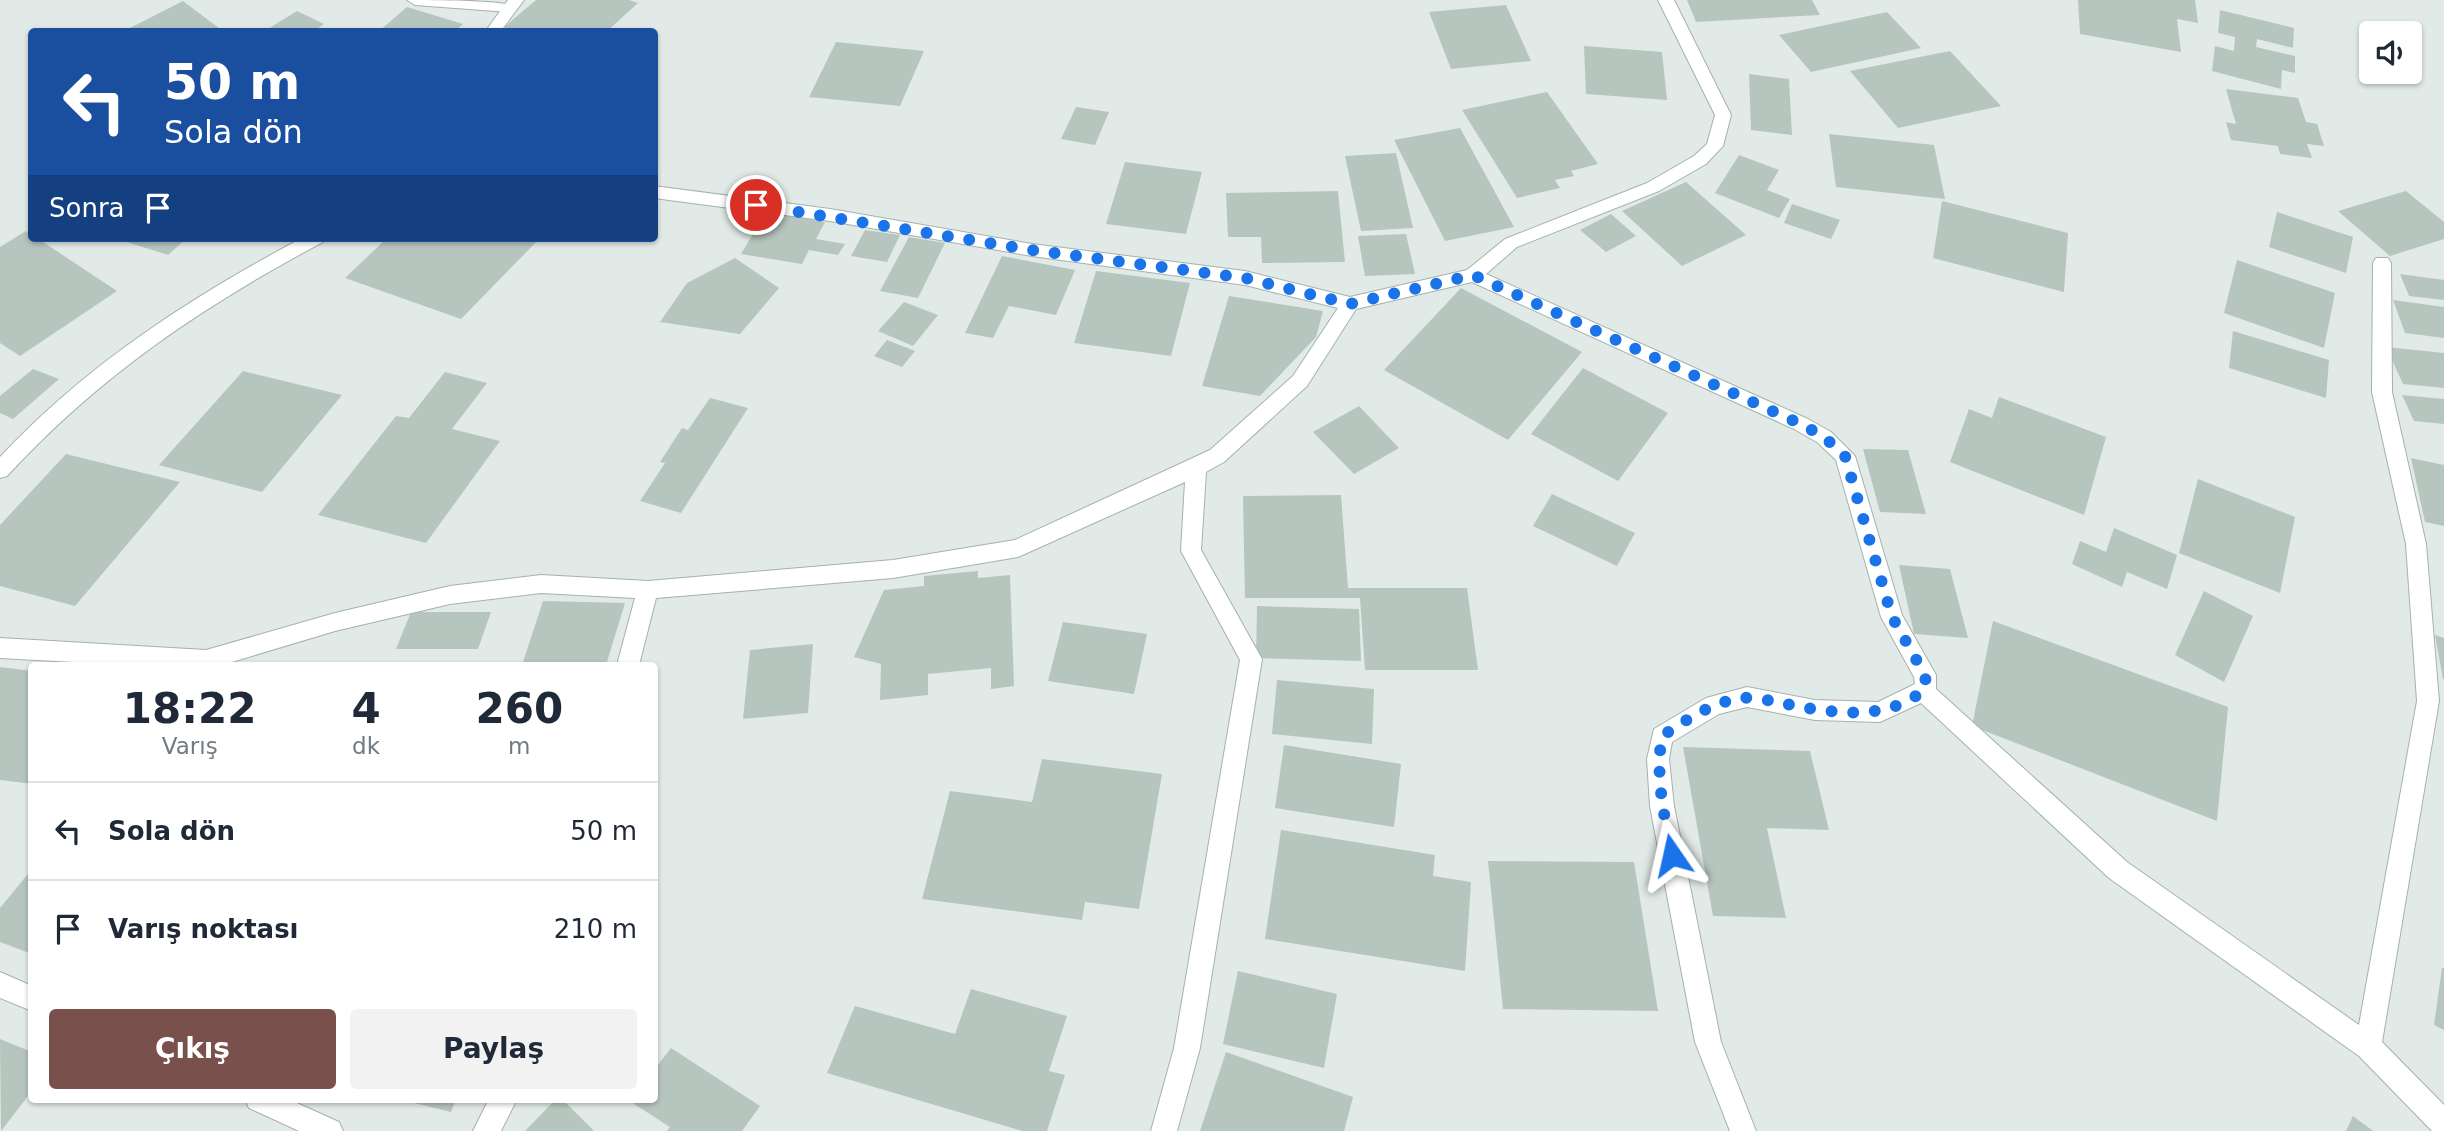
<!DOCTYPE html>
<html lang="tr">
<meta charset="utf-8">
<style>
body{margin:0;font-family:"DejaVu Sans",sans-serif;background:#f2f2f3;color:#1f2937;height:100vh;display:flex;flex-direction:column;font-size:26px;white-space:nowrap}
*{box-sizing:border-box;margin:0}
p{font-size:23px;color:#747a83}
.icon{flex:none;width:38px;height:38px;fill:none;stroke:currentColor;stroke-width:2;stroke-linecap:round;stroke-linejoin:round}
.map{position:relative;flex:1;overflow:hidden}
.panel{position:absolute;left:28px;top:662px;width:630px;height:441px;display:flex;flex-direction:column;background:#fff;border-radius:7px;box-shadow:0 2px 5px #0004}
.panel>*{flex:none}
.top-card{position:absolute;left:28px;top:28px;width:630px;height:214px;border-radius:7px;box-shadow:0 2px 5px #0004;background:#1a4fa0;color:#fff;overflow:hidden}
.buttons{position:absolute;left:2359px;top:21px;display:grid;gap:14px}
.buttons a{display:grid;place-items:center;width:63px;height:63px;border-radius:7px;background:#fff;box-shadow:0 2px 5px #0004;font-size:35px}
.pin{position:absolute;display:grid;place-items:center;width:60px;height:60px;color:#fff;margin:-30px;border:4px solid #fff;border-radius:50%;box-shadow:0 2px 7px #0007}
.me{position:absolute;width:77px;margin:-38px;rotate:349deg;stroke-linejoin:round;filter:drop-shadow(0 0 5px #0008)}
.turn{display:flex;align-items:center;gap:24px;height:147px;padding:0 21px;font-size:32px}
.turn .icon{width:91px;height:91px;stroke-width:2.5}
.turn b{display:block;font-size:49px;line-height:60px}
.then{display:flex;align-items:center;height:66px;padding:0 21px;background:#0003;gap:14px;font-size:26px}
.eta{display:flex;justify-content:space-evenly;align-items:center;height:119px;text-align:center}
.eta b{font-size:42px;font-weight:700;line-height:49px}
.cta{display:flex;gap:14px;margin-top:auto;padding:14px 21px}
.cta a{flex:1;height:80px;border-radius:7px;background:#79504b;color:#fff;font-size:28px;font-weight:700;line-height:80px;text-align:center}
.cta a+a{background:#f2f2f3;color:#1f2937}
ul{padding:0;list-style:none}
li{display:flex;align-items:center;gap:21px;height:98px;padding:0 21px;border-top:2px solid #e0e1e3}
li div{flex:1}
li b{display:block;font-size:26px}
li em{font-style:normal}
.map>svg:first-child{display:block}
</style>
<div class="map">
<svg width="2444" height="1131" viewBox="0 0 2444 1131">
<rect width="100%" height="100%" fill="#e1eae6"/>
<path fill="#b7c5bf" d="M536 0H629L638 3 606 32H518L504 27Z
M1687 0H1812L1820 15 1696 22Z
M2078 0H2195L2198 23 2177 19 2181 52 2080 34Z
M183 1 224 32H122Z
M1506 5 1531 61 1451 69 1429 12Z
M407 7 463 24 454 32H378Z
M2220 10 2294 28 2293 48 2257 39 2256 47 2295 56V73L2282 70 2281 89 2212 71 2215 46 2234 51 2235 37 2218 33Z
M297 11 324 24 312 32H263Z
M1887 12 1921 48 1811 72 1779 35Z
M836 42 924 51 900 106 809 97Z
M1584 46 1662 52 1667 100 1586 94Z
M1950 51 2001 106 1898 128 1850 71Z
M1749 74 1789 79 1792 135 1751 130Z
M2226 89 2298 98 2306 122 2317 124 2324 146 2307 144 2312 158 2280 154 2278 146 2231 140 2226 122 2236 124Z
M1547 92 1598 164 1571 171 1574 176 1555 180 1560 188 1517 198 1462 110Z
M1076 107 1109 112 1095 145 1061 139Z
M1460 128 1514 227 1445 241 1394 140Z
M1829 134 1934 145 1945 199 1836 187Z
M1396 153 1413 228 1361 231 1345 156Z
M1739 155 1779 170 1767 190 1790 199 1779 218 1715 193Z
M1125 162 1202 172 1186 234 1106 224Z
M1686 182 1746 235 1682 266 1622 211Z
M1338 191 1345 262 1262 263 1261 237H1228L1226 193Z
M2406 191 2444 222V239L2390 256 2338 211Z
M1942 201 2068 233 2064 292 1933 258Z
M1792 204 1840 220 1831 239 1784 223Z
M766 212 825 222 816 239 845 244 838 255 809 250 802 264 741 254Z
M2277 212 2353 237 2346 273 2269 247Z
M1611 214 1636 236 1606 252 1580 230Z
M865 230 900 235 887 262 851 256Z
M26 231 32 235V238H37L117 291 20 356 0 343V247Z
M1406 234 1415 274 1365 276 1358 236Z
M909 237 945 243 918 298 880 291Z
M114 238H187L168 255Z
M387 238H540L461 319 345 278Z
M1002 256 1075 270 1056 315 1009 306 993 338 965 333Z
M735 258 779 288 740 334 660 322 687 283Z
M2237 260 2335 293 2324 348 2224 313Z
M1096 271 1190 283 1171 356 1074 343Z
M2400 274 2444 280V300L2409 296Z
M1461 288 1582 352 1508 440 1384 370Z
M1229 296 1323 311 1316 337 1260 396 1202 386Z
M2393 300 2444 307V338L2405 333Z
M904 302 938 315 913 346 878 331Z
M2233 331 2329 360 2326 398 2229 368Z
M887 340 915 351 902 367 874 356Z
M2386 347 2444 353V388L2403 384Z
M1583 368 1668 413 1618 481 1531 434Z
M33 369 59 379 13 419 0 413V396Z
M243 371 342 395 262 492 159 465Z
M445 372 487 383 452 429 500 441 426 543 318 515 396 416 409 418Z
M2402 395 2444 399V424L2414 421Z
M1999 397 2106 437 2084 515 1950 462 1969 409 1992 418Z
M710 398 748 408 681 513 640 501 665 463 660 462 682 428 688 430Z
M1359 406 1399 448 1354 474 1313 432Z
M1863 449 1908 450 1926 514 1880 512Z
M66 454 180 482 75 606 0 586V525Z
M2411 458 2444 465V526L2425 522Z
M2198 479 2295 517 2280 593 2179 553Z
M1552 494 1635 533 1617 566 1533 526Z
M1341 495 1348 588H1467L1478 670H1365L1360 598H1245L1243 496Z
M2114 528 2177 555 2167 589 2127 572 2122 587 2072 564 2080 541 2106 552Z
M1899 565 1950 569 1968 638 1914 634Z
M978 571V578L1010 575 1014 686 991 689V668L928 674V695L880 700 881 664 854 657 884 590 924 586V576Z
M2204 591 2253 616 2224 682 2175 655Z
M543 601 625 603 606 665H522Z
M1257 606 1359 609 1361 661 1256 658Z
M411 612H491L478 649H396Z
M1993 621 2228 707 2217 821 1972 726Z
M1063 622 1147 634 1134 694 1048 681Z
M2435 635 2444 638V679H2443Z
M813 644 808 713 743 719 750 650Z
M0 667 32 671V784L0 780Z
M1277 680 1374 689 1372 744 1272 734Z
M1284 745 1401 764 1394 827 1275 808Z
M1683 747 1810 751 1829 830 1767 828 1786 918 1713 916Z
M1042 759 1162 774 1139 909 1085 902 1082 920 922 899 950 791 1032 802Z
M1281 830 1435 855 1433 876 1471 882 1465 971 1265 939Z
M1488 861 1634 862 1658 1011 1503 1009Z
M32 869V954L0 942V908Z
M2442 968H2444V1030L2434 1025Z
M1238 971 1337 994 1324 1068 1223 1044Z
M971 989 1067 1016 1049 1071 1065 1075 1047 1131H1022L827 1073 855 1006 955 1034Z
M0 1039 32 1052V1091L1 1131Z
M671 1048 760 1106 742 1131H667L670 1127 631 1102 633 1099H654V1070Z
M1226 1052 1353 1097 1344 1131H1200Z
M398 1099H456L451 1112Z
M556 1099H562L594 1131H525Z
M2353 1116 2373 1131H2346Z"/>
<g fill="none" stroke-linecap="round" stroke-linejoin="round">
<defs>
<path id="minor" d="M407 0C427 0 506 0 517 7L509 12 415 5Z
M1658 0H1674L1731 115 1723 146 1706 164 1659 191 1517 247 1486 274 1808 419 1831 432 1855 456 1902 615 1936 675V689L2127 862 2359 1025 2417 701 2406 544 2372 392 2373 263 2376 258H2388L2391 263 2392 392 2426 544 2439 701 2382 1042 2444 1105V1131H2432L2359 1056 2109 878 1921 703 1880 722 1815 720 1747 707 1719 714 1672 742 1669 759 1674 806 1721 1042 1756 1131H1730L1695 1042 1650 806 1647 759 1654 729 1706 698 1747 687 1815 700 1878 702 1915 684 1914 677 1881 617 1836 460 1817 442 1794 429 1472 282 1356 309 1307 386 1224 462 1206 472 1201 550 1262 659 1200 1048 1177 1131H1151L1174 1048 1240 660 1181 551 1185 482 1018 557 893 578 656 598 639 665H617L635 598 541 593 450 604 335 631 222 665H127L0 658V638L206 650 335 613 450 586 541 575 648 581 893 560 1015 540 1210 450 1293 376 1338 308 1245 285 1032 256 830 221 654 198V186L830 209 1032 244 1245 271 1350 297 1467 270 1505 239 1647 183 1694 156 1707 144 1715 115Z
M0 972 32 986V1011L0 998Z
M245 1099H288L339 1122 343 1131H299L249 1108Z
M489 1099H517L501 1131H473Z"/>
<path id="tertiary" d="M508 0H524L500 32H485Z
M302 238H326L323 242C203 306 100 375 7 476L0 478V457C87 364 191 297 302 238Z"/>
</defs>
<use href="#minor" stroke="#a4b2ad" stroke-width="2"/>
<use href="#tertiary" stroke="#a4b2ad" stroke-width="2"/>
<use href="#minor" fill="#fff" fill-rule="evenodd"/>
<use href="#tertiary" fill="#fff" fill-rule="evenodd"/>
</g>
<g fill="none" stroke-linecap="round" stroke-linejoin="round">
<path stroke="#1a73e8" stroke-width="12" stroke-dasharray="0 21.6" d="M756 205 1032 250 1245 278 1350 304 1473 275 1801 424 1824 437 1845 456 1892 617 1925 675C1927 688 1923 692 1911 699 1874 720 1826 712 1786 704 1773 702 1756 696 1743 698 1712 702 1688 719 1662 736 1655 776 1664 815 1672 855"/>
</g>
</svg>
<div class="buttons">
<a><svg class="icon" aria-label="sound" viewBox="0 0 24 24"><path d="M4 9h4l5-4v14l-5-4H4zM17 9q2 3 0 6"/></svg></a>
</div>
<div class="pin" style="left:756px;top:205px;background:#d93025"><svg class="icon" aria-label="arrive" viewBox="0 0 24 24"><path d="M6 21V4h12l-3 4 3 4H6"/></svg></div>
<svg class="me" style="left:1672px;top:855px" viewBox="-20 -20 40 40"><path d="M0-17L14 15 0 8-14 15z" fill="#1a73e8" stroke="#fff" stroke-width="4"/></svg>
<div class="top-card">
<div class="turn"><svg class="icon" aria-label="left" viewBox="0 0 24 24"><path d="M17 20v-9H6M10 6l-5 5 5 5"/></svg><div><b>50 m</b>Sola dön</div></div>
<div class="then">Sonra<svg class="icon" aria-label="arrive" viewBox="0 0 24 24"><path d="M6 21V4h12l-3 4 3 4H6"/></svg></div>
</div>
<section class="panel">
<div class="eta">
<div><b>18:22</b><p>Varış</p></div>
<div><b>4</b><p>dk</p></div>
<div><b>260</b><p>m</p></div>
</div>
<ul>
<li><svg class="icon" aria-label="left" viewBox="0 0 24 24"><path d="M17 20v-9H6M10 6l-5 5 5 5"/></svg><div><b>Sola dön</b></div><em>50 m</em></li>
<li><svg class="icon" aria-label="arrive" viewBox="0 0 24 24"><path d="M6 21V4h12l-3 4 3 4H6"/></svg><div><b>Varış noktası</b></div><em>210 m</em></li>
</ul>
<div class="cta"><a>Çıkış</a><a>Paylaş</a></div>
</section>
</div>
